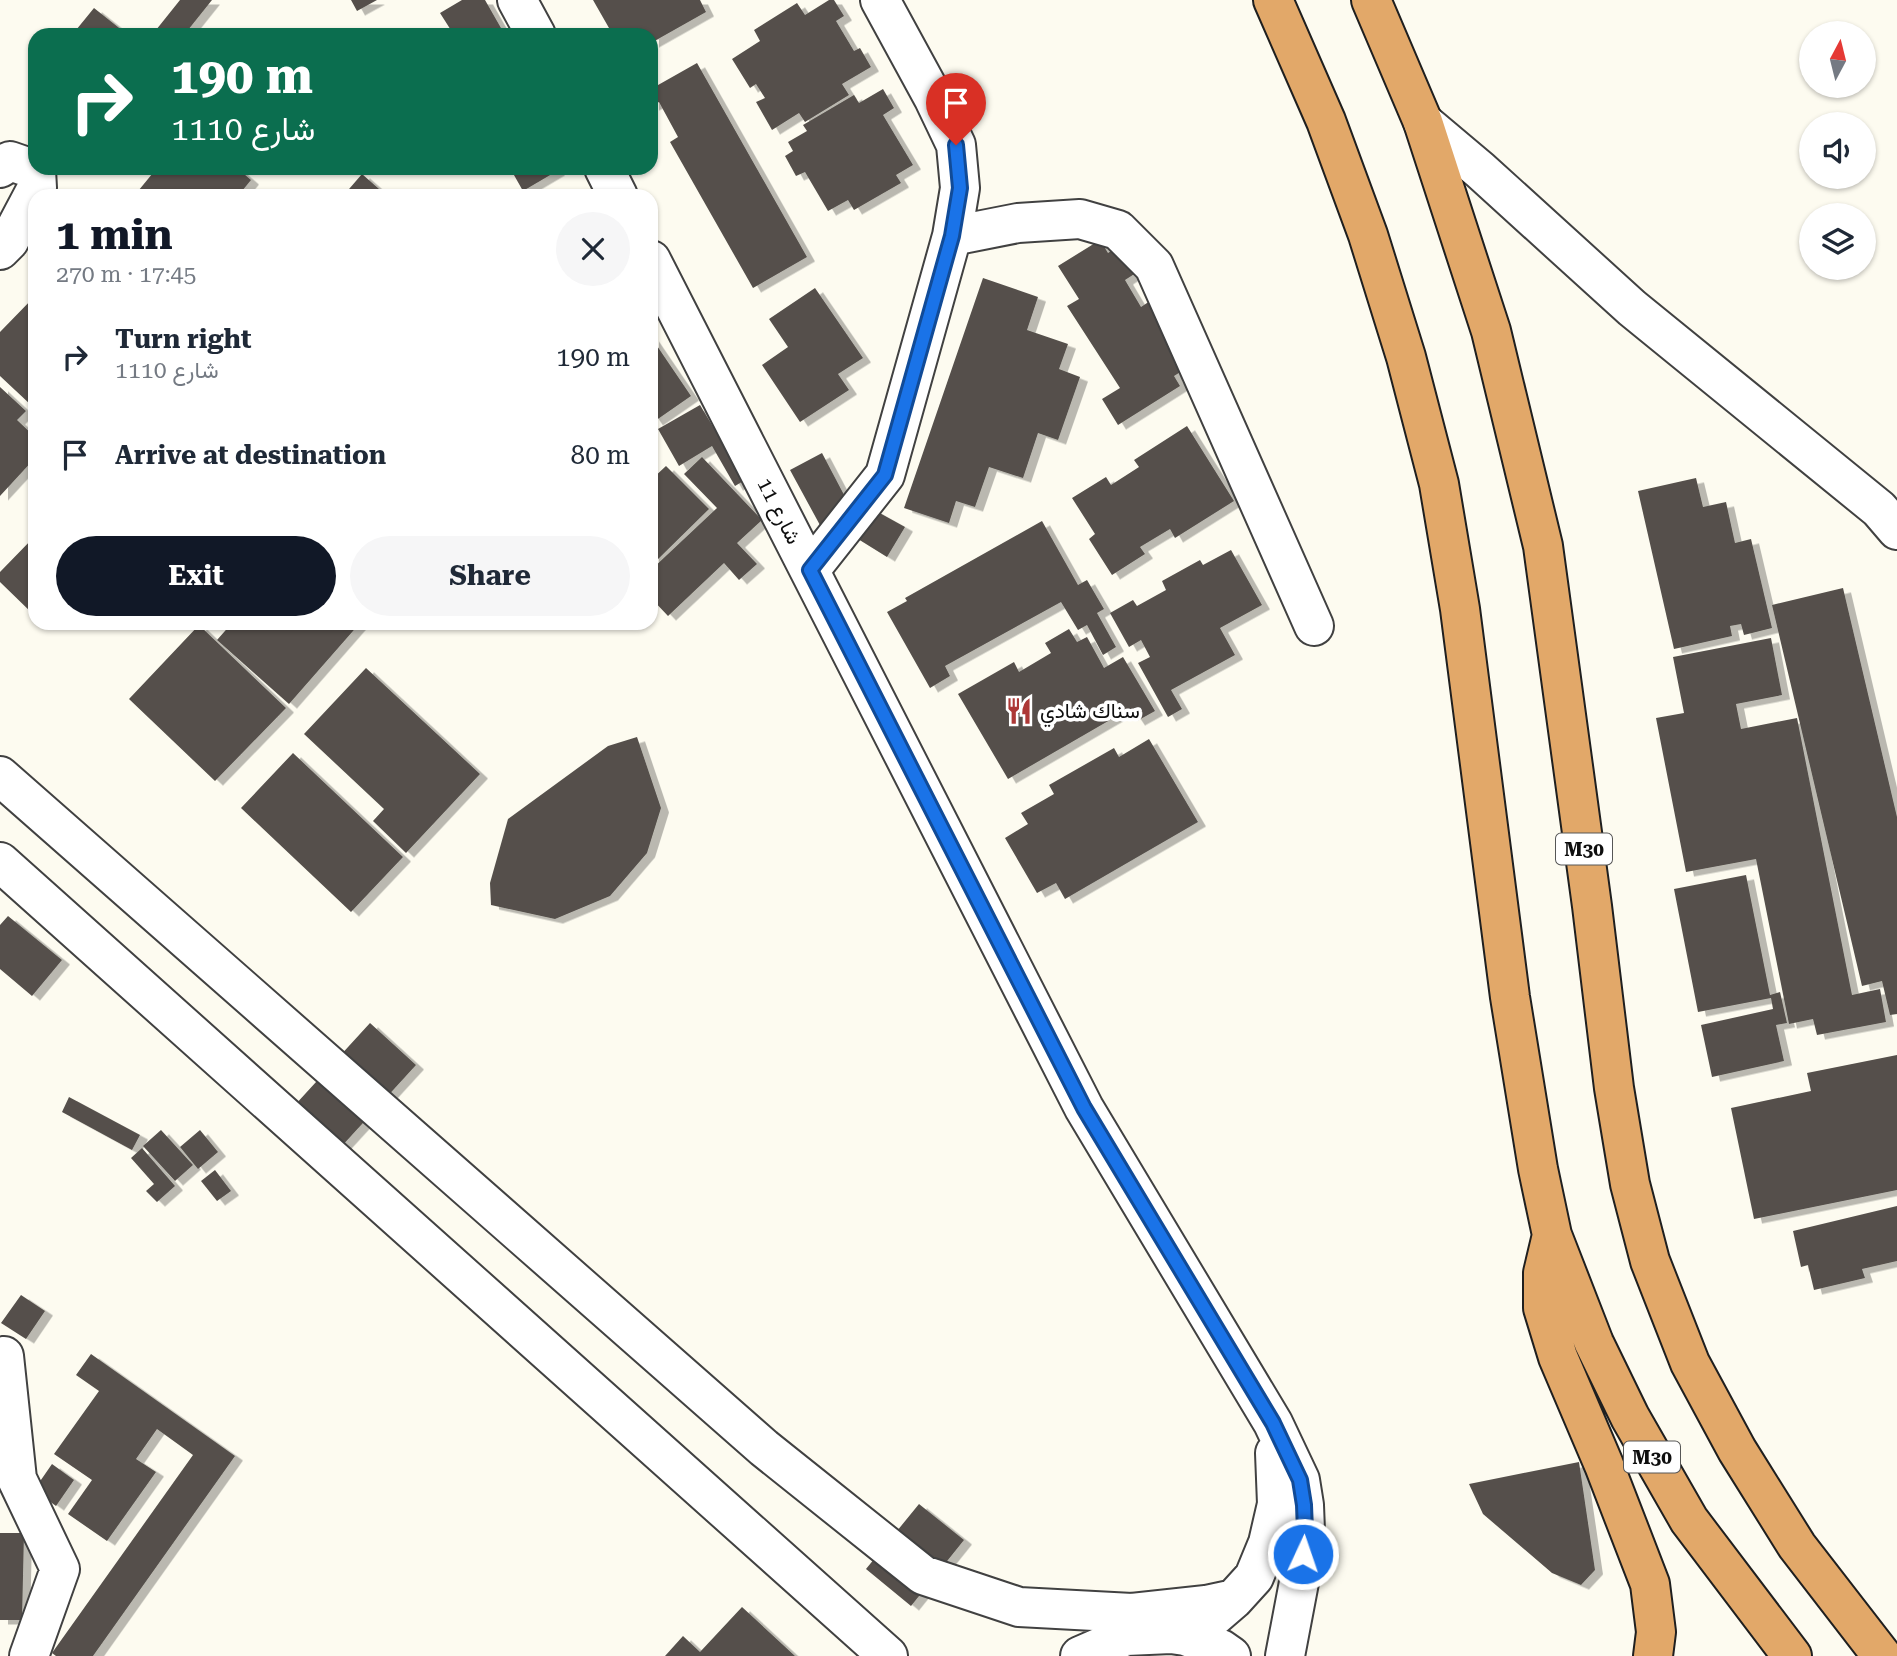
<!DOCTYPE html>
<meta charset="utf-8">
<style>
body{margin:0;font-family:"Roboto Serif",Vazirmatn,serif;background:#f6f6f7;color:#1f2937;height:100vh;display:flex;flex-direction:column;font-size:26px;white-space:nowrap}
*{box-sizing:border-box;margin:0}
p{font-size:23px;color:#747a83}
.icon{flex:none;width:38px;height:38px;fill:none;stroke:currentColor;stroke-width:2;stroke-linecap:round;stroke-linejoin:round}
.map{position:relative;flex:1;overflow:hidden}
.panel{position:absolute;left:28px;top:189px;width:630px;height:441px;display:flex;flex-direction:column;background:#fff;border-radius:21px;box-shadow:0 2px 5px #0004}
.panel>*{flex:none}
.guide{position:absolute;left:28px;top:28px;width:630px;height:147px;border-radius:21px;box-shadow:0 2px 5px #0004;background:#0b6e4f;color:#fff;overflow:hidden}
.needle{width:46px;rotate:7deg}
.buttons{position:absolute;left:1799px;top:21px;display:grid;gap:14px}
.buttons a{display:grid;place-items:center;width:77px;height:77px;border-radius:50%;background:#fff;box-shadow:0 2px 5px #0004;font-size:35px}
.pin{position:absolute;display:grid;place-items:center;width:60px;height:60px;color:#fff;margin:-72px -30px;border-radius:50% 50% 50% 0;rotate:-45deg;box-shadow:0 0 7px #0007}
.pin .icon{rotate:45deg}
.me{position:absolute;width:77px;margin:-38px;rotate:3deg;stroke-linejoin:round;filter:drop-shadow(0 0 5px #0008)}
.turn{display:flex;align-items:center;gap:24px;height:147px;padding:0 28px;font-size:32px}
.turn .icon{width:91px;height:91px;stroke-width:2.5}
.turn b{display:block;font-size:49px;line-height:60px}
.round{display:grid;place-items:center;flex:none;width:74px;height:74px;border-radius:37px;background:#f6f6f7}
.summary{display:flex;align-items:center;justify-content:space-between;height:119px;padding:0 28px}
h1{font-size:42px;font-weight:700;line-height:52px;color:#111827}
.button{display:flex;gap:14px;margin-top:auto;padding:14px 28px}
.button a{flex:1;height:80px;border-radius:42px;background:#111827;color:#fff;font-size:28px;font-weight:700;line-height:80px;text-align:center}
.button a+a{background:#f6f6f7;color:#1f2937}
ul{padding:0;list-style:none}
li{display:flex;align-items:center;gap:21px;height:98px;padding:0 28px}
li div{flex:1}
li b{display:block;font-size:26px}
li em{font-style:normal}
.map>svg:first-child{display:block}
</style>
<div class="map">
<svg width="1897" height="1656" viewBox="0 0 1897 1656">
<defs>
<filter id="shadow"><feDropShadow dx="8" dy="4.5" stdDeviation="0" flood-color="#0004"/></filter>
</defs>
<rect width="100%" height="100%" fill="#fdfbf0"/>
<path fill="#55504b" filter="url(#shadow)" d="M180 0H212L184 35H152Z
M351 0H377L357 11Z
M462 0H485L505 35H454L440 13Z
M593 0H700L706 12 651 43V35H613Z
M829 0H834L844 16 836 21 854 51 860 48 871 67 842 84 849 95 805 122 799 113 772 130 756 102 765 98 756 84 750 88 732 59 760 41 754 30 797 3 805 15Z
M94 8 128 35H72Z
M697 63 807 257 753 288 670 142 678 137 659 102 651 106V89Z
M883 89 894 108 883 115 913 165 896 175 901 183 854 210 848 200 828 211 805 172 796 176 785 156 793 151 788 142 807 131 803 125 854 95 859 103Z
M157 168H237L251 180 238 196H134Z
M510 168H555L557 171 523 191Z
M362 174 387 196H343Z
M1100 240 1108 253 1122 244 1139 271 1125 280 1141 307 1150 301 1190 366 1174 376 1180 386 1118 425 1102 399 1120 388 1067 306 1079 299 1058 266Z
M983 278 1038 297 1027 330 1068 344 1059 369 1080 377 1058 440 1038 433 1023 478 989 467 975 507 956 501 949 523 904 508Z
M815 288 863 358 838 374 849 390 800 422 762 365 788 347 769 319Z
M35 296V400L31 405 0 376V332Z
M651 337 691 396 655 421 651 415Z
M0 387 26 411 17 420 35 437V458L0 496Z
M700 405 745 480 735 486 712 446 679 466 658 429Z
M1187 426 1234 501 1175 538 1170 529 1140 547 1145 554 1112 575 1089 539 1095 534 1072 498 1106 477 1111 485 1139 467 1134 460Z
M822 453 852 510 821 527 790 470Z
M702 457 762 520 737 543 757 564 739 580 724 563 668 616 651 598V570L717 508 684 474Z
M666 466 709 509 651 566V480Z
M1696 478 1703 507 1726 502 1735 543 1751 539 1772 628 1744 635 1741 624 1730 626 1732 636 1674 649 1638 491Z
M867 506 905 527 887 557 850 534Z
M1042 521 1078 585 1087 580 1104 609 1097 613 1116 647 1103 655 1087 625 1078 630 1061 602 945 666 950 676 930 688 887 612 907 601 905 598Z
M35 536V616L0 582V572Z
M1231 550 1262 605 1220 628 1235 655 1171 690 1182 709 1168 717 1138 663 1150 657 1141 640 1129 647 1110 613 1133 600 1137 606 1166 590 1162 581 1200 560 1203 565Z
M1843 588 1897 817V1014L1890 1015 1882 981 1862 986 1772 605Z
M232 623H360L289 704 217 640Z
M199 625 286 708 215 781 129 699Z
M1069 629 1077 642 1087 637 1104 668 1123 657 1155 711 1137 721 1129 709 1008 779 958 694 1014 662 1019 672 1051 653 1045 643Z
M1771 638 1782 695 1736 704 1741 729 1797 718 1852 995 1880 989 1886 1022 1817 1035 1813 1019 1789 1024 1756 859 1686 872 1656 718 1684 713 1673 657Z
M366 668 480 774 406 853 373 821 384 809 304 734Z
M637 737 661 808 647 853 610 896 555 919 491 905 490 883 508 819 608 746Z
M1149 739 1198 822 1065 899 1056 883 1037 893 1005 838 1028 824 1021 813 1054 794 1049 785 1114 748 1119 757Z
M293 753 403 857 351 912 241 808Z
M1746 875 1770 995 1780 992 1787 1023 1776 1025 1784 1061 1712 1077 1701 1025 1773 1009 1771 998 1698 1012 1674 889Z
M8 916 62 960 32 996 0 969V925Z
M370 1023 416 1065 319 1171 273 1129Z
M1897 1055V1190L1754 1219 1731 1108 1811 1091 1807 1073Z
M69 1097 140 1135 132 1150 62 1112Z
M161 1130 193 1165 175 1181 143 1146Z
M200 1130 218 1152 198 1169 180 1147Z
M142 1148 175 1186 157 1202 146 1191 154 1184 131 1158Z
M215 1170 231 1191 217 1201 201 1181Z
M1897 1206V1261L1862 1269 1865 1278 1814 1290 1808 1265 1801 1267 1793 1231Z
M21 1295 45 1311 26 1339 1 1323Z
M91 1354 235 1456 93 1656H56L52 1653 193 1455 157 1429 136 1459 156 1472 107 1541 68 1514 92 1480 54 1454 99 1391 76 1375Z
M1579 1462 1595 1570 1581 1585 1552 1573 1483 1514 1469 1484Z
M52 1464 74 1480 56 1506 34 1490Z
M919 1504 964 1540 911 1606 866 1569Z
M0 1533H24L22 1620H0Z
M742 1607 795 1656H665L683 1636 700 1652Z"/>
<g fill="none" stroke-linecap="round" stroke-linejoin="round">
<defs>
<path id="minor" d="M517 0 536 35
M1423 122 1480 170 1632 308 1879 509 1897 530
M0 168 10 161 36 170 37 188 9 241 0 250
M604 168 618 196
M952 236 1018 223 1080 219 1118 230 1154 266 1314 626
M651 260 1084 1108 1273 1423 1300 1480 1304 1505 1305 1531 1300 1577 1285 1656
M810 570 885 475 952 236 960 188 956 145 934 99 880 0
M0 776 764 1448 923 1575 1019 1607 1132 1613 1206 1605 1234 1599
M0 862 888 1656
M4 1356 17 1479 60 1569 29 1656
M1185 1636 1205 1624 1234 1599 1254 1577 1268 1543 1277 1504 1275 1453
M1080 1656 1126 1636 1171 1634 1185 1636 1221 1649 1231 1656"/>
<path id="highway" d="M1273 0 1326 121 1368 235 1406 357 1439 484 1460 609 1510 997 1538 1169 1552 1235 1594 1343 1630 1417 1689 1520 1792 1656
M1371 0 1423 122 1491 331 1543 546 1592 906 1614 1088 1630 1184 1650 1261 1690 1363 1737 1450 1797 1546 1882 1656
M1552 1235 1543 1273V1308L1558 1357 1604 1465 1650 1584 1656 1632 1653 1656"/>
</defs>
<use href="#minor" stroke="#414141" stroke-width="42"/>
<use href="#highway" stroke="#1f1f1f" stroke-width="42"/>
<use href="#minor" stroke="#fff" stroke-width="38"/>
<use href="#highway" stroke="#e2a869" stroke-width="38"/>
</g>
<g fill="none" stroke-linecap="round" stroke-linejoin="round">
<defs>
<path id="route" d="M956 145 960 188 952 236 885 475 810 570 1084 1108 1273 1423 1300 1480 1304 1505 1305 1531 1303 1554"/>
</defs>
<use href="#route" stroke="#114b97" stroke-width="18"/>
<use href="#route" stroke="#1a73e8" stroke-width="12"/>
</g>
<defs>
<symbol id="restaurant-bare" viewBox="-9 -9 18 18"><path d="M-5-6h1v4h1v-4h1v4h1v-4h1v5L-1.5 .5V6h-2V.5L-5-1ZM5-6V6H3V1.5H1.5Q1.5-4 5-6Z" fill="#ad3836" stroke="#fff" stroke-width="2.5" paint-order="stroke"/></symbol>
</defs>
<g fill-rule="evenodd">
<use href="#restaurant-bare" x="1000" y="692" width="38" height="38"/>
</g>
<g text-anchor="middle" stroke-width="7" stroke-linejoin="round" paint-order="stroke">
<g fill="#fff" stroke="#565656" stroke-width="2">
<rect x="1556" y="833.5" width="56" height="31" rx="5"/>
<rect x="1624" y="1441.5" width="56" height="31" rx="5"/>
</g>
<g font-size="19" font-weight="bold" fill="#0e0e0e">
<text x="1584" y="856">M30</text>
<text x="1652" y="1464">M30</text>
</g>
<g font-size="21" fill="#0e0e0e" stroke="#fff">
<text transform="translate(779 511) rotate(63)" y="7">شارع 11</text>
</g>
<g font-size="21" fill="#0e0e0e" stroke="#fff" text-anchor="start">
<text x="1040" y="718">سناك شادي</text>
</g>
</g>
</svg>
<div class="buttons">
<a><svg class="needle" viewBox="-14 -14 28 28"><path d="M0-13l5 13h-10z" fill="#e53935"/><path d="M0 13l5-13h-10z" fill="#747a83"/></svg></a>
<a><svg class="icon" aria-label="sound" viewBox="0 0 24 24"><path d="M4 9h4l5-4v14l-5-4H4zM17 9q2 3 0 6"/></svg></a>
<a><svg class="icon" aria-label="layers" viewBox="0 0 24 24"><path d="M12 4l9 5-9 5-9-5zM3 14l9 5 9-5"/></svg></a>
</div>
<div class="pin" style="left:956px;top:145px;background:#d93025"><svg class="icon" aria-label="arrive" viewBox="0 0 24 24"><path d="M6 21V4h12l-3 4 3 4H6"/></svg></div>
<svg class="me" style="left:1303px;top:1554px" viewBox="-20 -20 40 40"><circle r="17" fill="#1a73e8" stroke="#fff" stroke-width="3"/><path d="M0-11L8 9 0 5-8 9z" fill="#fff"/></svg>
<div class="guide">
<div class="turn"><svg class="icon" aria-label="right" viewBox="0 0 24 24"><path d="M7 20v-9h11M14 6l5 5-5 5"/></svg><div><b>190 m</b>شارع 1110</div></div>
</div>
<section class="panel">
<div class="summary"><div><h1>1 min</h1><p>270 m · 17:45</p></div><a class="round"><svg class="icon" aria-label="close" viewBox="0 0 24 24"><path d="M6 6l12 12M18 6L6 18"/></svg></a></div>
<ul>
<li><svg class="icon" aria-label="right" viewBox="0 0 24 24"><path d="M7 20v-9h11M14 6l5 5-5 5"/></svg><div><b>Turn right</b><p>شارع 1110</p></div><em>190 m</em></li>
<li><svg class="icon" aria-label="arrive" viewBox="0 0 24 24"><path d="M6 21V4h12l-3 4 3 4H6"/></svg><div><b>Arrive at destination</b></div><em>80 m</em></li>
</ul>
<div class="button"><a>Exit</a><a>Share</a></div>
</section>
</div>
